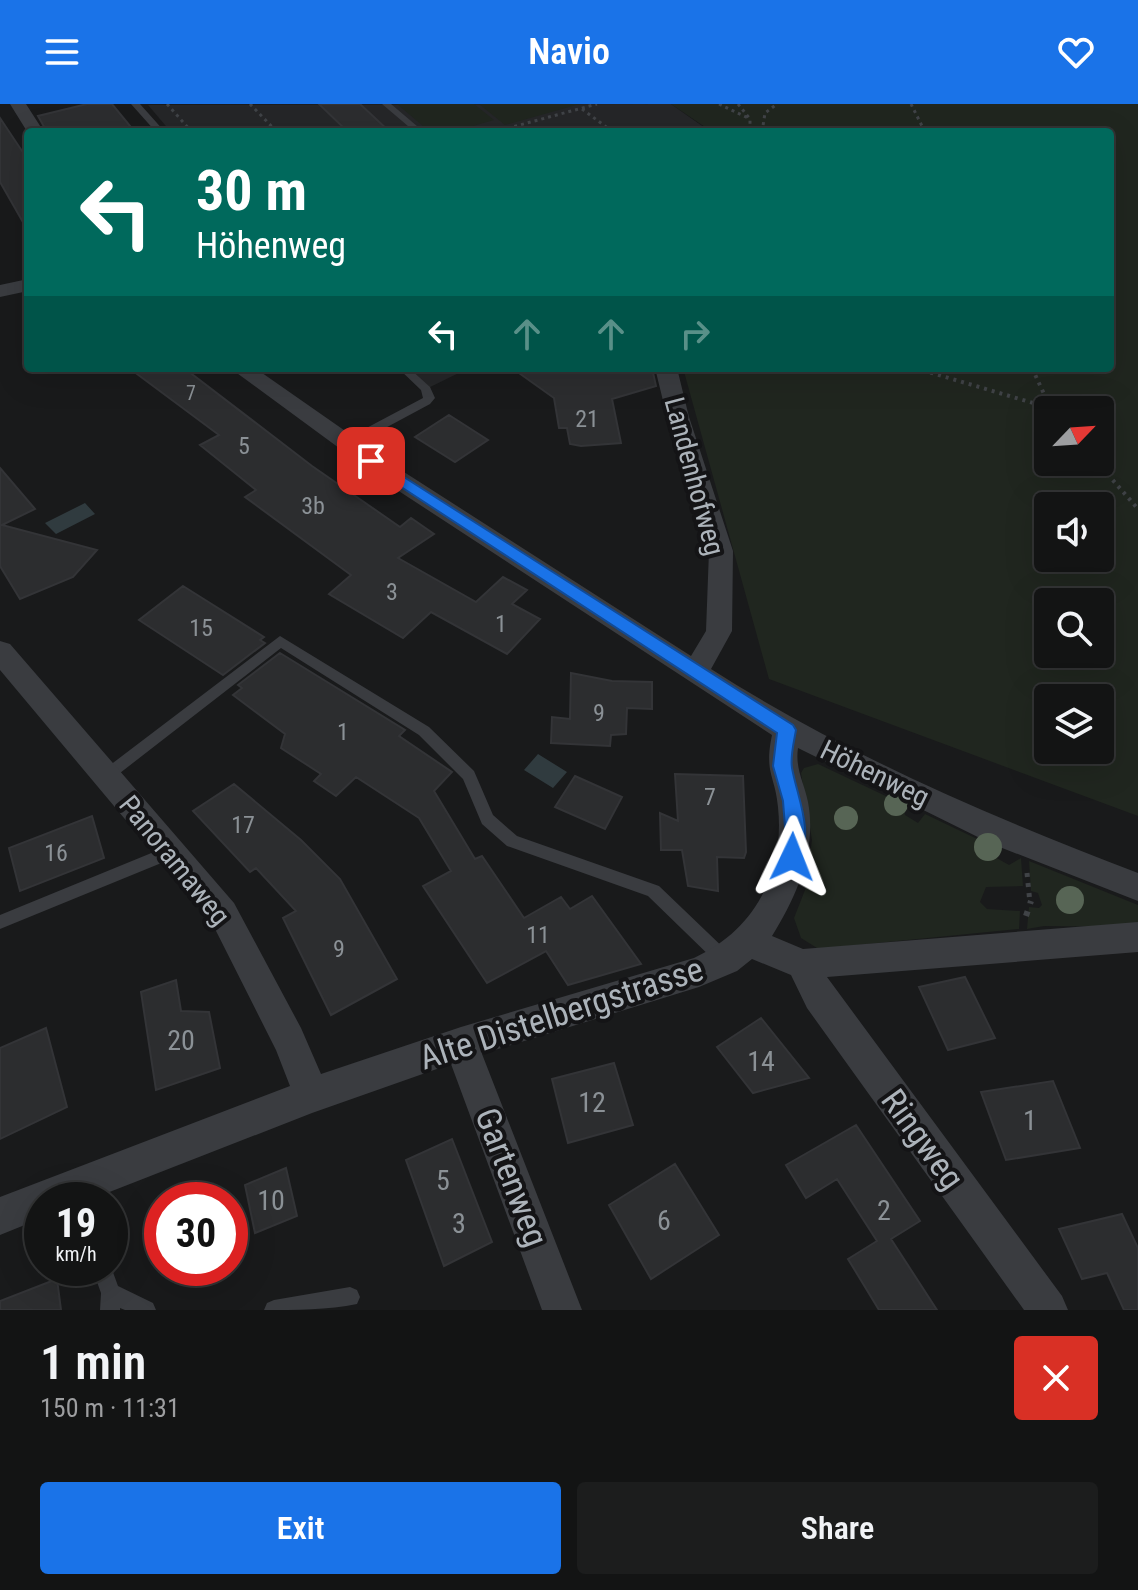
<!DOCTYPE html>
<meta charset="utf-8">
<style>
body{margin:0;font-family:"Roboto Condensed",sans-serif;background:#1c1d1d;color:#f1f3f6;height:100vh;display:flex;flex-direction:column;font-size:30px;white-space:nowrap}
*{box-sizing:border-box;margin:0}
p{font-size:26px;color:#9d9ea0}
.icon{flex:none;width:44px;height:44px;fill:none;stroke:currentColor;stroke-width:2;stroke-linecap:round;stroke-linejoin:round}
.map{position:relative;height:1206px;overflow:hidden}
.panel{display:flex;flex-direction:column;background:#131414;flex:1}
.panel>*{flex:none}
.top-card{position:absolute;left:24px;top:24px;width:1090px;height:244px;border-radius:8px;box-shadow:0 8px 32px #0002,0 0 0 2px #323334;background:#00695c;color:#fff;overflow:hidden}
.needle{width:52px;rotate:65deg}
.tools{position:absolute;left:1034px;top:292px;display:grid;gap:16px}
.tools a{display:grid;place-items:center;width:80px;height:80px;border-radius:8px;background:#131414;box-shadow:0 8px 32px #0002,0 0 0 2px #323334;font-size:40px}
.speed{position:absolute;left:24px;top:1078px;display:flex;gap:16px;font-size:40px;font-weight:700;text-align:center}
.speed>*{display:grid;place-content:center;width:104px;height:104px;border-radius:50%;background:#131414;box-shadow:0 8px 32px #0002,0 0 0 2px #323334;line-height:1}
.speed small{font-size:20px;font-weight:400}
.speed .limit{border:12px solid #d22;background:#fff;color:#111}
.pin{position:absolute;display:grid;place-items:center;width:68px;height:68px;color:#fff;margin:-34px;border-radius:16px;box-shadow:0 4px 12px #0006}
.me{position:absolute;width:88px;margin:-44px;rotate:2deg;stroke-linejoin:round;filter:drop-shadow(0 0 6px #0008)}
.turn{display:flex;align-items:center;gap:28px;height:168px;padding:0 40px;font-size:36px}
.turn .icon{width:104px;height:104px;stroke-width:2.5}
.turn b{display:block;font-size:56px;line-height:68px}
.lanes{display:flex;align-items:center;height:76px;padding:0 40px;background:#0003;justify-content:center;gap:40px;direction:ltr}
.lanes .off{opacity:.35}
.round{display:grid;place-items:center;flex:none;width:84px;height:84px;border-radius:8px;background:#1c1d1d}
.headline{display:flex;align-items:center;justify-content:space-between;height:136px;padding:0 40px}
h1{font-size:48px;font-weight:600;line-height:60px}
.cta{display:flex;gap:16px;margin-top:auto;padding:16px 40px}
.cta a{flex:1;height:92px;border-radius:8px;background:#1a73e8;color:#fff;font-size:32px;font-weight:600;line-height:92px;text-align:center}
.cta a+a{background:#1c1d1d;color:#f1f3f6}
header{display:flex;justify-content:space-between;align-items:center;height:104px;padding:0 40px;background:#1a73e8;color:#fff;font-size:36px;font-weight:600}
.map>svg:first-child{display:block}
</style>
<header><svg class="icon" aria-label="menu" viewBox="0 0 24 24"><path d="M4 6h16M4 12h16M4 18h16"/></svg>Navio<svg class="icon" aria-label="heart" viewBox="0 0 24 24"><path d="M12 20l-8-8c-3-5 5-10 8-4 3-6 11-1 8 4z"/></svg></header>
<div class="map">
<svg width="1138" height="1206" viewBox="0 0 1138 1206">
<rect width="100%" height="100%" fill="#191a1b"/>
<path fill="#252628" d="M671 0 705 24 702 28H171L148 1Z
M403 264H469L426 285Z"/>
<path fill="#20261f" fill-rule="evenodd" d="M397 0H474L494 16 452 28H430Z
M479 0H580L505 21Z
M671 0H1138V712L769 575 683 264H1110V28H702L705 23ZM1048 306H1100V358H1048ZM1048 402H1100V454H1048ZM1048 498H1100V550H1048ZM1048 594H1100V646H1048Z
M818 660 909 703 904 706 905 711 918 719 925 710 996 744 993 752 1009 761 1021 754 1023 782 986 783 980 798 987 805 1020 807 1019 825 827 844H817L801 834 794 814 805 786 812 736 801 669 804 664Z
M1029 757 1138 801V823L1044 822 1027 825 1029 803 1039 804 1042 801 1038 789 1031 787Z"/>
<path fill="#303b3f" d="M85 399 95 410 56 430 45 419Z
M538 650 567 668 553 684 524 666Z"/>
<path fill="#2c2d2f" stroke="#333437" stroke-width="2" d="M87 0H112L135 28H47L38 12Z
M319 0H360L390 28H348Z
M0 14 28 56V127L0 78Z
M129 264H184L312 362 400 423 411 414 434 430 398 454 476 498 503 473 527 486 512 500 540 515 507 550 431 508 403 534 329 490 351 471 245 393 256 386 200 341 219 331Z
M512 264H652L656 282 612 295 621 339 581 342 570 340 567 324H559L554 294Z
M449 311 488 336 455 358 415 333Z
M0 364 35 405 2 421 97 446 73 473 20 495 0 462Z
M183 482 264 533 260 536 265 539 223 571 139 516Z
M280 549 405 626 399 632 452 668 434 687 475 755 482 752 524 814 561 793 570 805 592 792 641 860 568 881 546 847 487 879 423 782 451 767 419 714 356 673 336 692 314 677 321 670 281 644 285 630 233 591 242 584 238 581Z
M571 569 612 577 652 578V605L627 604 626 630 611 631 610 642 551 639 552 613 570 615Z
M675 670 743 672 746 748 744 754 717 753 718 787 688 782 682 746H661L660 709 678 717Z
M575 672 622 693 605 725 555 703Z
M234 680 301 736 340 775 397 875 331 911 283 814 296 807 256 764 250 768 193 707Z
M92 712 104 754 20 787 9 744Z
M965 873 995 934 948 946 919 883Z
M176 876 181 907 209 908 220 964 156 986 141 888Z
M761 914 809 974 753 989 717 943Z
M46 924 67 1003 0 1035V944Z
M614 959 633 1021 568 1039 552 975Z
M1053 977 1080 1044 1006 1056 981 988Z
M856 1021 920 1117 891 1135 937 1206H879L848 1155 877 1137 837 1075 806 1094 786 1061Z
M452 1035 492 1138 444 1162 406 1056Z
M675 1060 719 1131 651 1175 609 1101Z
M286 1064 297 1112 255 1129 245 1081Z
M1122 1110 1138 1144V1206H1124L1107 1169 1082 1175 1059 1125Z
M57 1175 61 1206H0V1197Z"/>
<g fill="none" stroke-linecap="round" stroke-linejoin="round">
<path stroke="#404347" stroke-width="3" stroke-dasharray="3 4" stroke-linecap="butt" d="M167 0 192 28
M250 0 277 28
M719 0 750 15
M738 0 750 15V28
M911 0 925 28
M582 5 613 28
M494 28 597 0
M762 28 765 9 777 0"/>
<path stroke="#404347" stroke-width="4" stroke-dasharray="3 5" stroke-linecap="butt" d="M915 264 1050 304
M1032 264 1051 305
M1097 358 1138 405"/>
<path stroke="#404347" stroke-width="5" stroke-dasharray="4 6" stroke-linecap="butt" d="M1027 769 1030 799"/>
<path stroke="#404347" stroke-width="6" stroke-dasharray="5 8" stroke-linecap="butt" d="M1026 812 1031 797"/>
<path fill="#3a3c40" fill-rule="evenodd" d="M131 0H140L165 28H156Z
M382 0H391L424 28H415Z
M398 264H409L430 283 435 294 430 300 350 343H342V337L423 294 421 286Z
M280 532 429 623 474 667 493 711 517 732 659 782 731 851 733 856 731 861 725 864 719 861 648 792 507 742 482 720 463 675 419 631 281 544 111 676 106 678 101 676 99 672 101 668Z
M171 741 176 743 179 748 176 753 0 825V811Z
M110 1160 118 1182 153 1199 156 1206H125L120 1204V1206H100L101 1189 92 1164H110Z
M350 1183 357 1186 360 1193 357 1200C329 1206 294 1206 264 1206L267 1199 274 1196Z"/>
<path fill="#3a3c40" fill-rule="evenodd" d="M10 0H26L44 28 28 29Z
M28 175V187L0 193V181Z
M230 264H255L404 368 691 552 706 527 709 447 667 313 655 264H677L689 313 733 447 732 527 711 565C844 650 991 713 1138 769V797L992 740 798 644C795 665 804 678 808 698 817 746 797 792 772 832L803 845 1138 818V848L827 873 1062 1192 1068 1206H1024L807 904 791 871 752 855 737 867 699 883 482 950 582 1206H542L451 960 312 1009 89 1096H42V1114L0 1131V1093L290 982 276 946 212 819 0 566V537L10 540 234 799 301 924 321 970 461 923 694 854C754 827 785 769 778 703 775 671 764 669 772 631L388 380Z"/>
</g>
<g fill="#576555">
<circle cx="896" cy="700" r="12"/>
<circle cx="846" cy="714" r="12"/>
<circle cx="988" cy="743" r="14"/>
<circle cx="1070" cy="796" r="14"/>
</g>
<path fill="#1a73e8" stroke="#114b97" stroke-width="2" d="M371 352 793 621 796 626C794 638 790 653 792 664 798 696 814 727 799 759L792 762 785 759 782 753 786 736 783 697 773 662 777 629 366 360V353Z"/>
<g text-anchor="middle" stroke-width="8" stroke-linejoin="round" paint-order="stroke">
<g font-size="20" fill="#8b9196">
<text x="191" y="296">7</text>
</g>
<g font-size="24" fill="#8b9196">
<text x="587" y="323">21</text>
<text x="244" y="350">5</text>
<text x="313" y="410">3b</text>
<text x="392" y="496">3</text>
<text x="501" y="528">1</text>
<text x="201" y="532">15</text>
<text x="599" y="617">9</text>
<text x="343" y="636">1</text>
<text x="710" y="701">7</text>
<text x="243" y="729">17</text>
<text x="56" y="757">16</text>
<text x="538" y="839">11</text>
<text x="339" y="853">9</text>
</g>
<g font-size="28" fill="#acb3ba" stroke="#141416">
<text transform="translate(695 372) rotate(75)" y="10">Landenhofweg</text>
<text transform="translate(875 669) rotate(26)" y="10">Höhenweg</text>
<text transform="translate(175 756) rotate(51)" y="10">Panoramaweg</text>
</g>
<g font-size="28" fill="#8b9196">
<text x="181" y="946">20</text>
<text x="761" y="967">14</text>
<text x="592" y="1008">12</text>
<text x="1030" y="1026">1</text>
<text x="443" y="1086">5</text>
<text x="271" y="1106">10</text>
<text x="884" y="1116">2</text>
<text x="664" y="1126">6</text>
<text x="459" y="1129">3</text>
</g>
<g font-size="34" fill="#acb3ba" stroke="#141416">
<text transform="translate(561 909) rotate(-18)" y="12">Alte Distelbergstrasse</text>
<text transform="translate(923 1035) rotate(54)" y="12">Ringweg</text>
<text transform="translate(512 1073) rotate(69)" y="12">Gartenweg</text>
</g>
</g>
</svg>
<div class="tools">
<a><svg class="needle" viewBox="-14 -14 28 28"><path d="M0-13l5 13h-10z" fill="#e53935"/><path d="M0 13l5-13h-10z" fill="#9d9ea0"/></svg></a>
<a><svg class="icon" aria-label="sound" viewBox="0 0 24 24"><path d="M4 9h4l5-4v14l-5-4H4zM17 9q2 3 0 6"/></svg></a>
<a><svg class="icon" aria-label="search" viewBox="0 0 24 24"><circle cx="10" cy="10" r="6"/><path d="M15 15l6 6"/></svg></a>
<a><svg class="icon" aria-label="layers" viewBox="0 0 24 24"><path d="M12 4l9 5-9 5-9-5zM3 14l9 5 9-5"/></svg></a>
</div>
<div class="speed"><div>19<small>km/h</small></div><div class="limit">30</div></div>
<div class="pin" style="left:371px;top:357px;background:#d93025"><svg class="icon" aria-label="arrive" viewBox="0 0 24 24"><path d="M6 21V4h12l-3 4 3 4H6"/></svg></div>
<svg class="me" style="left:792px;top:753px" viewBox="-20 -20 40 40"><path d="M0-17L14 15 0 8-14 15z" fill="#1a73e8" stroke="#fff" stroke-width="4"/></svg>
<div class="top-card">
<div class="turn"><svg class="icon" aria-label="left" viewBox="0 0 24 24"><path d="M17 20v-9H6M10 6l-5 5 5 5"/></svg><div><b>30 m</b>Höhenweg</div></div>
<div class="lanes"><svg class="icon" aria-label="left" viewBox="0 0 24 24"><path d="M17 20v-9H6M10 6l-5 5 5 5"/></svg><svg class="icon off" aria-label="ahead" viewBox="0 0 24 24"><path d="M12 20V5M6 11l6-6 6 6"/></svg><svg class="icon off" aria-label="ahead" viewBox="0 0 24 24"><path d="M12 20V5M6 11l6-6 6 6"/></svg><svg class="icon off" aria-label="right" viewBox="0 0 24 24"><path d="M7 20v-9h11M14 6l5 5-5 5"/></svg></div>
</div>
</div>
<section class="panel">
<div class="headline"><div><h1>1 min</h1><p>150 m · 11:31</p></div><a class="round" style="background:#d93025;color:#fff"><svg class="icon" aria-label="close" viewBox="0 0 24 24"><path d="M6 6l12 12M18 6L6 18"/></svg></a></div>
<div class="cta"><a>Exit</a><a>Share</a></div>
</section>
